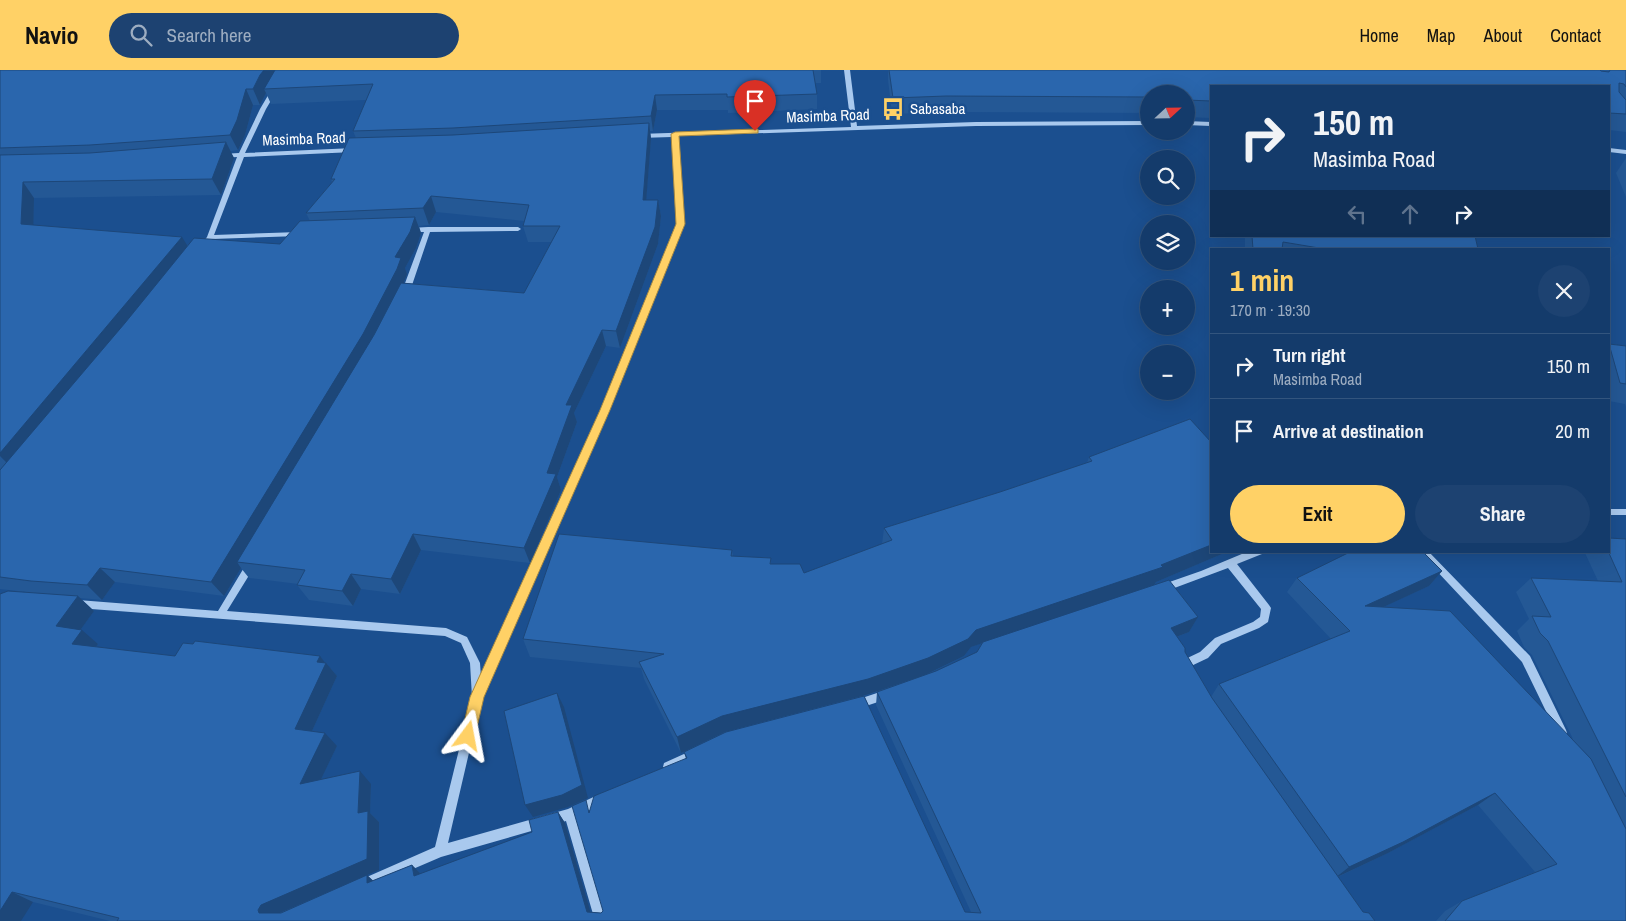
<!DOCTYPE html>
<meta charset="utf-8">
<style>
body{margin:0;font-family:"Archivo Narrow",sans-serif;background:#1d4271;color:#f1f3f6;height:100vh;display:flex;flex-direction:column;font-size:19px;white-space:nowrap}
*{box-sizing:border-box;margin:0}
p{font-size:16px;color:#9dadc1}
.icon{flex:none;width:28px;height:28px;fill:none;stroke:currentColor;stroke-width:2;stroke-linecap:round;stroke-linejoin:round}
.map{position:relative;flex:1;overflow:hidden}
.side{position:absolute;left:1210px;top:178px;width:400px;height:305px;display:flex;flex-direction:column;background:#143b6b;border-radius:0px;box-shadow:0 5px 20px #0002,0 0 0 1px #33557e}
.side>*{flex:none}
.hud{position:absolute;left:1210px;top:15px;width:400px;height:152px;border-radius:0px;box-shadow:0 5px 20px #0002,0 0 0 1px #33557e;background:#143b6b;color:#f1f3f6;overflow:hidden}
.needle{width:32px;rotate:68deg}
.buttons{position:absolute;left:1140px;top:15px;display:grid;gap:10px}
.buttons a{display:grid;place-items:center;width:55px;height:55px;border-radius:50%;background:#143b6b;box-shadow:0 5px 20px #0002,0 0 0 1px #33557e;font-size:25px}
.pin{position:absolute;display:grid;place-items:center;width:42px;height:42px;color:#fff;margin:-51px -21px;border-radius:50% 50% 50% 0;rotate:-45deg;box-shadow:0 0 5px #0007}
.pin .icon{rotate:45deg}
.me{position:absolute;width:55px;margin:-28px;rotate:13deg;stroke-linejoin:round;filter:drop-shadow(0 0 4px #0008)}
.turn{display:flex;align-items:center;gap:18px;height:105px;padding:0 20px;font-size:22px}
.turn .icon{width:65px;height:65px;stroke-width:2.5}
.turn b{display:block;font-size:35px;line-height:42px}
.lanes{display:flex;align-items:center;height:48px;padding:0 20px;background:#0003;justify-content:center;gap:25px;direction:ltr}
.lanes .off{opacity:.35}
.round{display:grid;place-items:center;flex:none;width:52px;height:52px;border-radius:26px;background:#1d4271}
.overview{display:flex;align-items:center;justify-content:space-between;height:85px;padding:0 20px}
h1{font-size:30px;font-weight:700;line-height:38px;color:#ffd166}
.cta{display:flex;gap:10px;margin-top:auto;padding:10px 20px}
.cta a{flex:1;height:58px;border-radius:30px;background:#ffd166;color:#111;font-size:20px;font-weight:700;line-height:58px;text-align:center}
.cta a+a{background:#1d4271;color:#f1f3f6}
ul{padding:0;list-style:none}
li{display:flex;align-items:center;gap:15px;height:65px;padding:0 20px;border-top:1px solid #33557e}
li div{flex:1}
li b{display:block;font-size:19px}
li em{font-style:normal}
header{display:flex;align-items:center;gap:30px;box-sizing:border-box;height:70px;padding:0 25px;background:#ffd166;color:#111}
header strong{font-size:24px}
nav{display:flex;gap:28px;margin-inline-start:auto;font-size:18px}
.search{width:350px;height:45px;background:#1d4271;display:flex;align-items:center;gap:12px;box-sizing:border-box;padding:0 18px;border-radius:28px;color:#9dadc1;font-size:19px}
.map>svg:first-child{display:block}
</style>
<header>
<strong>Navio</strong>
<div class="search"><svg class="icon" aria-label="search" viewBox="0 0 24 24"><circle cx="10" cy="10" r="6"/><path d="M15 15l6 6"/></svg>Search here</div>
<nav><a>Home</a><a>Map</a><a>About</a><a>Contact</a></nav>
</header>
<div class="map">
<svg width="1626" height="851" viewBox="0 0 1626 851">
<rect width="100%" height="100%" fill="#1b4f8f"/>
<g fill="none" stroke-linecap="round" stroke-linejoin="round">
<path fill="#a9c9ee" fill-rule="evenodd" d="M283 0H289L266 39 245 83 354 78 357 80 354 82 244 87 214 165 299 162 302 164 299 166 212 169 204 179H200L199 177 207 167 237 87 222 88 219 86 222 84 239 83 260 39Z
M844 0H850L857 56 976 52 1149 51V55L976 56 678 66 683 154 609 340 482 627 448 773 568 739 602 723 606 724 607 728 606 732 576 747 607 851H595L566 751 441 787 364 820 360 818 358 814 360 810 435 777 472 627 470 593 461 573 445 566 78 538 75 537 73 534 75 531 78 530 218 541 248 491 251 490 254 491 256 494 227 541 446 558 467 567 480 593 481 607 601 340 677 154 672 67 639 68 636 66 639 64 851 57Z
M1186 51 1211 52V56L1186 55Z
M1609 78 1626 80V84L1609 82Z
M428 157H518L521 159 518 161 430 162 409 224 408 226H402L401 224 424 162H410L407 160 410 158Z
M1609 439H1626V445H1609Z
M1249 481H1263L1262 484 1237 494 1269 535 1271 538 1268 552 1259 558 1221 574 1208 588 1189 597V601L1185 602 1181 601 1178 595 1179 592 1200 582 1215 568 1253 552 1260 547 1261 539 1228 498 1161 523 1158 522 1156 519 1158 516 1201 501Z
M1418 481H1428L1530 586 1566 660 1567 663 1566 666 1562 668 1558 666 1522 592Z
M886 620 890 622 891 625 890 628 857 639 853 637 852 634 853 631Z
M695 679 699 680 700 684 699 688 668 702 664 701 663 697 664 693Z"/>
</g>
<path fill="#245895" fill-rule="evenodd" d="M0 0H821V13H815L817 24V39L728 43V40H657L653 61H650L651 69 646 130H658L661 146 658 174 620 278 606 276 574 343 577 352 557 407 561 420 530 493 421 480 400 524 361 519 353 536 309 530 297 515 298 514 249 508 241 498 224 526 115 512 102 530 80 528 94 541 80 560 98 574 96 577 175 586 325 592 337 606 312 661 337 676 321 709 371 714 370 743 379 752V800L280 843 367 805 373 811 412 795 421 804 532 762 558 742 565 753 590 842 601 843 603 841 590 739 686 689 684 682 725 662 681 683 644 609 641 598 530 587 523 569 732 480 733 486 771 488V494L804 503 882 474 884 458 1000 422 1087 393 1089 387 1211 481H1229L1156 512 1154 515 1198 547 1189 562 1177 567 1185 582 1211 627 1219 614 1331 569 1287 522 1297 508 1442 501 1429 516 1383 537 1573 669 1532 585 1524 577 1517 561 1529 549 1516 522 1531 508 1598 511 1585 483 1587 481H1609L1626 469V851H1436L1445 841 1462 831 1535 802 1478 735 1388 783 1338 807 1363 842 1375 851H110L33 832 0 851 26 522 0 519V400L1 399H0ZM266 23 271 34 366 30 353 61 356 68 331 109 332 112 306 143 310 151 280 174 187 175 33 155 34 128 221 125 234 88 230 81 238 80 245 65 253 35H260ZM436 142 524 151 523 156 528 172H551L524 223 404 213 407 204 405 198 416 178 421 163 419 156 429 155ZM982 573 977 582 936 601 928 604 964 586 971 577ZM877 622 876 635 971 842H965L864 626Z
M888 0H1626V62L1609 60V16H1211V48L1186 47V24H1149V43L944 42 892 44 888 10Z
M1626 88V127L1616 103Z
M1245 166H1475L1478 179H1245Z
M1609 274 1626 276V337L1625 334 1609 331Z"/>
<path fill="#1d4779" d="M264 0H282L264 19 266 23 260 35 253 19 260 5Z
M246 19 253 35 245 65 238 80 230 65Z
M655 25 657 40 653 61 651 46Z
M649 53 651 69 645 146 643 130Z
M226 72 234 88 221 125 212 109Z
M23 112 34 128 33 170 21 154Z
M431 126 436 142 429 155 423 138Z
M658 130 661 146 658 174 620 278 616 261Z
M415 147 421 163 416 178 405 198 407 204 403 215 244 493 237 492 241 498 224 526 211 512 395 187Z
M182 167 192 183 14 400 0 386V383Z
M602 260 606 276 574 343 577 352 557 407 561 420 530 493 524 478 547 403 566 335Z
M413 464 421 480 400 524 391 509Z
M1211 475V481H1229L1156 512 1154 515 971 577 964 586 925 605 866 625 725 662 681 683 677 667 722 646 976 560Z
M100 498 115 512 102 530 87 515Z
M1442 501 1429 516 1353 551 1365 536Z
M351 504 361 519 353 536 342 521Z
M78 526 94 541 73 570 56 556Z
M1198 547 1189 562 1163 572 1171 558Z
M82 560 98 574 88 588 72 574Z
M320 586 326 594V593L337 606 307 672 295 659 317 592Z
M557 623 564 637 588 728 568 737 533 747 525 735Z
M325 663 337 676 313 726 300 714Z
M360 701 371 714 370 743 379 752V800L275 845 259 843 258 840 261 835 358 743Z
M1495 723 1478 735 1388 783 1335 808 1349 797Z
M558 742 565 753 593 851 587 842Z
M412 795 423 806H414Z
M367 805 379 816 367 813Z
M12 822 33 832 21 851H0V841Z"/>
<path fill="#2a66ad" stroke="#1d4779" d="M0 0H264L260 5 253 19H246L237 50 230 65 90 75 0 78Z
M275 0H813L817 24 727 27V24L655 25 651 46 453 58 353 61 373 14 264 19Z
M889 0H1600L1601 1 1609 2 1610 0H1626V17L1624 14 1619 13V22L1626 30V44L1609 43V16H1211V31L1186 30V24H1149V27L946 26 893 28Z
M649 53 643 130H658L655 157 616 261 602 260 566 335H572L547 403 556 404 524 478 413 464 391 509 351 504 342 521 297 515 305 500 237 492 374 265 401 213 524 223 560 156H523L529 135 431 126 423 138 306 143 335 109H331L349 68 453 65Z
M226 72 212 109 23 112 21 154 182 167 0 383V85L90 83Z
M415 147 410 162 395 187 401 188 397 199 363 264 211 512 100 498 87 515 31 511 0 507V400L125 253 194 168 280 174 300 151Z
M1252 166H1475L1478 179H1325L1283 172 1282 179H1253Z
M1609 274 1626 276V314L1620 313Z
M1190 349 1211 372V475L1161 495 1163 497 976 560 968 569 928 588 868 609 722 646 677 667 639 592 664 584 523 569 559 464 732 480 731 486 771 488 770 494H800L804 503 892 470 884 458 1000 422 1092 391 1089 387Z
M1609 468 1626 469V727L1548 571 1540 563 1532 546 1551 547 1531 508 1622 512 1608 481H1609Z
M1352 481H1422L1442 501 1365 536 1450 541 1591 689 1626 759V851H1445L1462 831 1557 794 1495 723 1403 772 1349 797 1219 614 1350 561 1297 508Z
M1169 510 1198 547 1171 558 1185 578V582L1212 628 1363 842 1369 843 1375 851H117L119 848 12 822 0 841V524L8 521 78 526 56 556 82 560 72 574 175 586 183 573 193 574 195 571 320 586 317 592 326 593 295 659 325 663 300 714 360 701 358 743 368 741 367 789 261 835 258 840 259 843H281L367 805V813L412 795 414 806 532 762 529 750 558 742 587 842 601 843 603 841 572 736 586 730 589 743 594 726 687 688 684 682 726 662 864 626 965 842 981 843 877 622 936 601 977 582 983 572Z
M557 623 582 715 562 725 525 735 504 641Z"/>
<path fill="#ffd166" stroke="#a68842" d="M755 59H758V63L679 66 685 154 610 340 484 627 475 666 473 670 468 672 463 670 461 666 470 627 600 340 676 154 671 64 675 62Z"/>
<defs>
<symbol id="bus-bare" viewBox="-9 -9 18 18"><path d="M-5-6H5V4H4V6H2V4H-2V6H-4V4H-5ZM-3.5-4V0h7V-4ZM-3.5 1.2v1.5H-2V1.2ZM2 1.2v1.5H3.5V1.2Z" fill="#ffd166" stroke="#1b4f8f" stroke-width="2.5" paint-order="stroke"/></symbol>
</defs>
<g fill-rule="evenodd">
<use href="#bus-bare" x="877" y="23" width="32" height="32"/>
</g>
<g text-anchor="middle" stroke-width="5" stroke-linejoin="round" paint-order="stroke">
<g font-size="15" fill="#fff" stroke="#1b4f8f" text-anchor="start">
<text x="910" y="44">Sabasaba</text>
</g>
<g font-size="15" fill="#fff" stroke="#1b4f8f">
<text transform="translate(828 46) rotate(-2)" y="5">Masimba Road</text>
<text transform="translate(304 69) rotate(-2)" y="5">Masimba Road</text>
</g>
</g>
</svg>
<div class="buttons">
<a><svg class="needle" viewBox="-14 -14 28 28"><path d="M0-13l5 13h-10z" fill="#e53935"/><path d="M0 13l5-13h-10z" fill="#9dadc1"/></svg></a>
<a><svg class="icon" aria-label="search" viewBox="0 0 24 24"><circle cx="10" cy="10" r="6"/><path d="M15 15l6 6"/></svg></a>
<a><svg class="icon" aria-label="layers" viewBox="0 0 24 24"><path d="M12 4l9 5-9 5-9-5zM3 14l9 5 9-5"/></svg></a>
<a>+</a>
<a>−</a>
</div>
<div class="pin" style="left:755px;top:61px;background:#d93025"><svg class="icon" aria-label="arrive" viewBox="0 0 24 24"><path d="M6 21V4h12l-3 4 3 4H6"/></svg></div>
<svg class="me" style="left:468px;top:666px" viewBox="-20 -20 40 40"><path d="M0-17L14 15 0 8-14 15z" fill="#ffd166" stroke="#fff" stroke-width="4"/></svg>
<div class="hud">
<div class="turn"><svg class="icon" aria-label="right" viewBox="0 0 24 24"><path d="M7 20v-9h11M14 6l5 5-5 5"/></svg><div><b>150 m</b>Masimba Road</div></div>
<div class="lanes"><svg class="icon off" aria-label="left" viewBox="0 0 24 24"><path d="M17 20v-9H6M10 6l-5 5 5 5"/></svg><svg class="icon off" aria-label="ahead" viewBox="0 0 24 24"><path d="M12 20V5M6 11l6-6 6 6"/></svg><svg class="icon" aria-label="right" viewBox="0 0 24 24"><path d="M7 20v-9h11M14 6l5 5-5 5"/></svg></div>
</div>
<section class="side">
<div class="overview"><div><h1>1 min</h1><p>170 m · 19:30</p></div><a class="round"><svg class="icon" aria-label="close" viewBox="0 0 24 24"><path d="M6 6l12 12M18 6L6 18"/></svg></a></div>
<ul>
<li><svg class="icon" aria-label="right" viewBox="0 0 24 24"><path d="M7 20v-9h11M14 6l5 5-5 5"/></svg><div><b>Turn right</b><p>Masimba Road</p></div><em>150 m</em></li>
<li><svg class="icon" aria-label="arrive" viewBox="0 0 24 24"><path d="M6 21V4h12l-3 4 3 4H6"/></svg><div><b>Arrive at destination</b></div><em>20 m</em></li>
</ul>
<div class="cta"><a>Exit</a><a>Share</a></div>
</section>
</div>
